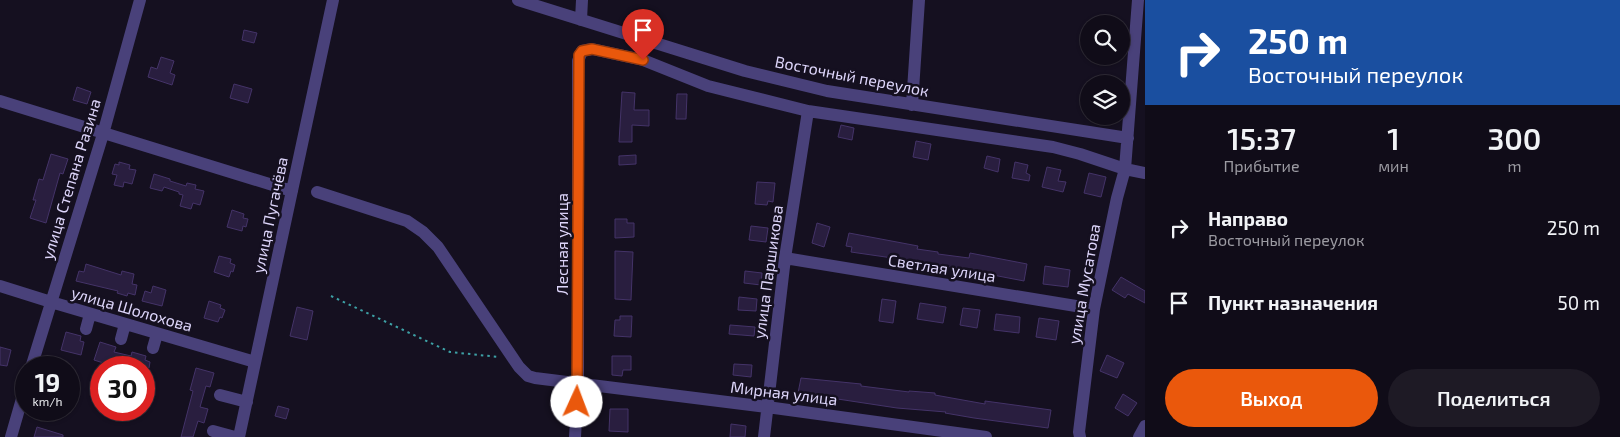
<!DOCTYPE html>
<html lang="ru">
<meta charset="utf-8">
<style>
body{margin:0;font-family:"Exo 2",sans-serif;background:#1e1a25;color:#f1f3f6;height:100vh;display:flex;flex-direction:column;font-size:19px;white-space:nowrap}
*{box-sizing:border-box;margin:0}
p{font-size:16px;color:#9c9ba2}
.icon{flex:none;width:28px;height:28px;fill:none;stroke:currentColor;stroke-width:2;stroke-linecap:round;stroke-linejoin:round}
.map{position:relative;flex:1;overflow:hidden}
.sheet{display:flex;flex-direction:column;background:#100c18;width:475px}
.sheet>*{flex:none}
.hud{background:#1a4fa0;color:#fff;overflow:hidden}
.tools{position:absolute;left:1080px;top:15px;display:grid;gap:10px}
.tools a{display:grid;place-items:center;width:50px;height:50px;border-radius:50%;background:#100c18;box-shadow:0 1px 4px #0004,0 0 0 1px #302c37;font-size:25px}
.speed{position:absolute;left:15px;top:356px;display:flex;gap:10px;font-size:25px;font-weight:700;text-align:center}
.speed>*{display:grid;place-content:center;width:65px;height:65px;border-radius:50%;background:#100c18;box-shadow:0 1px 4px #0004,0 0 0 1px #302c37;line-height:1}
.speed small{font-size:12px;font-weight:400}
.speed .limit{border:8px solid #d22;background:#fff;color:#111}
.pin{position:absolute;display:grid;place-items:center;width:42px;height:42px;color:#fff;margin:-51px -21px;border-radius:50% 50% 50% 0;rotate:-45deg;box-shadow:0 0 5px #0007}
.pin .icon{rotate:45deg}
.me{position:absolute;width:55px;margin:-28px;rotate:2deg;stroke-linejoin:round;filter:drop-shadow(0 0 4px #0008)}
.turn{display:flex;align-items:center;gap:18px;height:105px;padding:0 20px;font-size:22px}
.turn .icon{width:65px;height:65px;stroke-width:2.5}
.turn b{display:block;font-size:35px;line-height:42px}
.eta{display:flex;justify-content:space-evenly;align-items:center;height:85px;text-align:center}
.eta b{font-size:30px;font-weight:600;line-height:35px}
.action{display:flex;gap:10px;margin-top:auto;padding:10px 20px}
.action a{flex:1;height:58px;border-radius:30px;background:#ea580c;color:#fff;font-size:20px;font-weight:600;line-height:58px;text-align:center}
.action a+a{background:#1e1a25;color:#f1f3f6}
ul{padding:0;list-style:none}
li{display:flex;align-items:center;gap:15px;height:75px;padding:0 20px}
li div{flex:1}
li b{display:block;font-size:19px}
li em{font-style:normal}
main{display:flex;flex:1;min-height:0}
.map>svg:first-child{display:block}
</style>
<main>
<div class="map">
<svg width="1145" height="437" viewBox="0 0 1145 437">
<rect width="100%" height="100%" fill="#151020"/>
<path fill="#291e3f" stroke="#443368" d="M244 30 257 33 254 43 242 40Z
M161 57 174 61 170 73 175 75 172 85 148 77 151 67 157 69Z
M234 84 252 89 248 103 230 98Z
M77 87 91 92 87 104 73 100Z
M622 92 635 93 634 110H649V126L632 125V142H619Z
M677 94H687L686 119H676Z
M841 125 854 128 852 140 838 137Z
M916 141 931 144 928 160 913 157Z
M51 154 68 159 63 174 60 173 46 223 30 218 36 200H33L39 179 43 180Z
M636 155V164L619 165V156Z
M987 156 1000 159 998 172 984 168Z
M119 162 130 165 129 169 136 170 132 184 124 182 123 187 114 185 117 175 112 174 115 164 119 165Z
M1015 162 1028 165 1026 173 1030 175 1029 181 1012 178Z
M1047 167 1061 170 1058 181 1066 182 1063 192 1042 187Z
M1089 173 1106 177 1101 197 1084 193Z
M154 174 170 179V181L186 186 187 183 196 185 195 189 204 191 200 205 193 203 191 209 180 206 183 195 179 194V192L164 187 162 191 150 188Z
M757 182 775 183 773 202 768 201 767 205 755 204Z
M232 210 244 214 243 218 248 219 246 227 243 226 242 231 227 227Z
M615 219H627V223H634V237L615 238Z
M817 223 830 227 824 247 812 243Z
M751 226 768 228 766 242 749 240Z
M849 233 918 246 917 249 938 252V254L969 258 970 253 1027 264 1024 281 941 265 851 252 852 247 846 246Z
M615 251 633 252 631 300 615 299Z
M219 256 231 259 230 263 235 265 233 272 231 271 229 277 214 272Z
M86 264 121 275 122 271 134 274 132 284 137 285 135 295 128 293 127 296 117 293 118 291 76 281 79 271 84 272Z
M1045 266 1070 270 1068 287 1043 284Z
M745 271 762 273 761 285 744 283Z
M1121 277 1145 291V303L1128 294 1125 298 1112 290Z
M153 286 166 290 162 306 142 301 145 291 151 293Z
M739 297 757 299 756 311 738 310Z
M882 299 896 301 893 323 879 321Z
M209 301 221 305 220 308 225 310 222 318 220 317 218 322 204 318Z
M920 303 946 307 943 323 917 319Z
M297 307 313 311 307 340 290 336Z
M963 308 980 310 977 328 960 325Z
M996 314 1020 317 1019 333 994 330Z
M620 316H632L631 337 614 336 615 320H620Z
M1039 318 1059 321 1056 340 1036 337Z
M730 325 755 327 754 336 729 334Z
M66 332 81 336 80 341 84 342 81 355 61 350Z
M100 342 116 347 114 352 131 356 132 352 146 356 145 360 150 362 149 368H119L94 360Z
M0 347 11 350 7 366 0 365Z
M1107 355 1124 363 1117 378 1100 371Z
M612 356H631V370H623L622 376 612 375Z
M734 364 752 365 751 377 733 375Z
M196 368 214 373 210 387 206 386 200 407 208 409 204 423 198 421 193 437H181L193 391 190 390Z
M801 378 861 384V386L909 392V391L935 393V395L985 404V401L1051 410 1048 428 974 418 945 413 946 412 897 408 798 393Z
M1123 394 1137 403 1128 416 1115 408Z
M278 406 289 409 286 419 275 416Z
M610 409H628V432L609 431Z
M731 424 746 426 745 437H730Z
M37 427 63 435V437H34Z"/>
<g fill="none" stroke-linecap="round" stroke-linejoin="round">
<path stroke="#3da0a5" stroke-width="2" stroke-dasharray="2.5 4" stroke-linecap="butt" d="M331 296 450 352 499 357"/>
<path stroke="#49417a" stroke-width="12" d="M518 0 745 71 827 91 1128 138
M581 20 582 0
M0 101 292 191
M912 105 919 0
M317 192 407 221 423 232 438 247 519 367 528 376 535 378 767 407 986 437
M785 258 1094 309
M0 286 51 302 255 362
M86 329 90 314
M121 339 125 324
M153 348 157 334
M31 368 103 134 140 0
M220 395 247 402
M213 431 235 437
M11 437 26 385
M239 437 333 0
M575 437 578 384V61L582 51 592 49 643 60 708 86 808 111 1053 147 1080 154 1125 169 1145 173
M764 437 785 258 808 111
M1080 437 1079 432 1094 309 1117 198 1125 169 1138 0
M1139 437 1145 426"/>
</g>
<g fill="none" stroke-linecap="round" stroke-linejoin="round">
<defs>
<path id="route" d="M577 402 579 55 582 51 592 49 643 60"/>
</defs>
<use href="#route" stroke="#983908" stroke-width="12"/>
<use href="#route" stroke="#ea580c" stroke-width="9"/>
</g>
<g text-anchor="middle" stroke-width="5" stroke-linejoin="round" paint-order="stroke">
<g font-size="16" fill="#ddd5fa" stroke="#151020">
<text transform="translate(852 76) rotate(11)" y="6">Восточный переулок</text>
<text transform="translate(71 179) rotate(-73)" y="6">улица Степана Разина</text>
<text transform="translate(270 215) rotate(-78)" y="6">улица Пугачёва</text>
<text transform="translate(562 244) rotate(-90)" y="6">Лесная улица</text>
<text transform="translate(942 268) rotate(9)" y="6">Светлая улица</text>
<text transform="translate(768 272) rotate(-82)" y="6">улица Паршикова</text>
<text transform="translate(1084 284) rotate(-80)" y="6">улица Мусатова</text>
<text transform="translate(132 309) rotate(16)" y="6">улица Шолохова</text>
<text transform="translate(784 393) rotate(7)" y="6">Мирная улица</text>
</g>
</g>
</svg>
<div class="tools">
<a><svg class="icon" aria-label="search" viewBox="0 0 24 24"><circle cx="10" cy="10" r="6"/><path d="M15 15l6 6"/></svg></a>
<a><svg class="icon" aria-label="layers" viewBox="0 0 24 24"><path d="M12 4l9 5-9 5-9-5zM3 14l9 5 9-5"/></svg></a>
</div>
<div class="speed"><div>19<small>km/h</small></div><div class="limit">30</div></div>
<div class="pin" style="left:643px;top:60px;background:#d93025"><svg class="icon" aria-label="arrive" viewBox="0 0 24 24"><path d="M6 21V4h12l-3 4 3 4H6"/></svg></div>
<svg class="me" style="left:577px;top:402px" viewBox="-20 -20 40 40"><circle r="19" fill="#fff"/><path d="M0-13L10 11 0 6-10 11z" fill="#ea580c"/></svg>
</div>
<section class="sheet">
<div class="hud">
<div class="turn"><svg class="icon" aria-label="right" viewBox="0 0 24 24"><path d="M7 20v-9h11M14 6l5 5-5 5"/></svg><div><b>250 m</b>Восточный переулок</div></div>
</div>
<div class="eta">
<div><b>15:37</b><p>Прибытие</p></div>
<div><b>1</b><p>мин</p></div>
<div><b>300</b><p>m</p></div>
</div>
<ul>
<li><svg class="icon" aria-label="right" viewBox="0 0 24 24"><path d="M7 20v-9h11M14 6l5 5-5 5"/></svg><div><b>Направо</b><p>Восточный переулок</p></div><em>250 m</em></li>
<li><svg class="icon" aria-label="arrive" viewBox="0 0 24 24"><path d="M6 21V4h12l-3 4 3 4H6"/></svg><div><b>Пункт назначения</b></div><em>50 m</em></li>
</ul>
<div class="action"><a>Выход</a><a>Поделиться</a></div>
</section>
</main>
